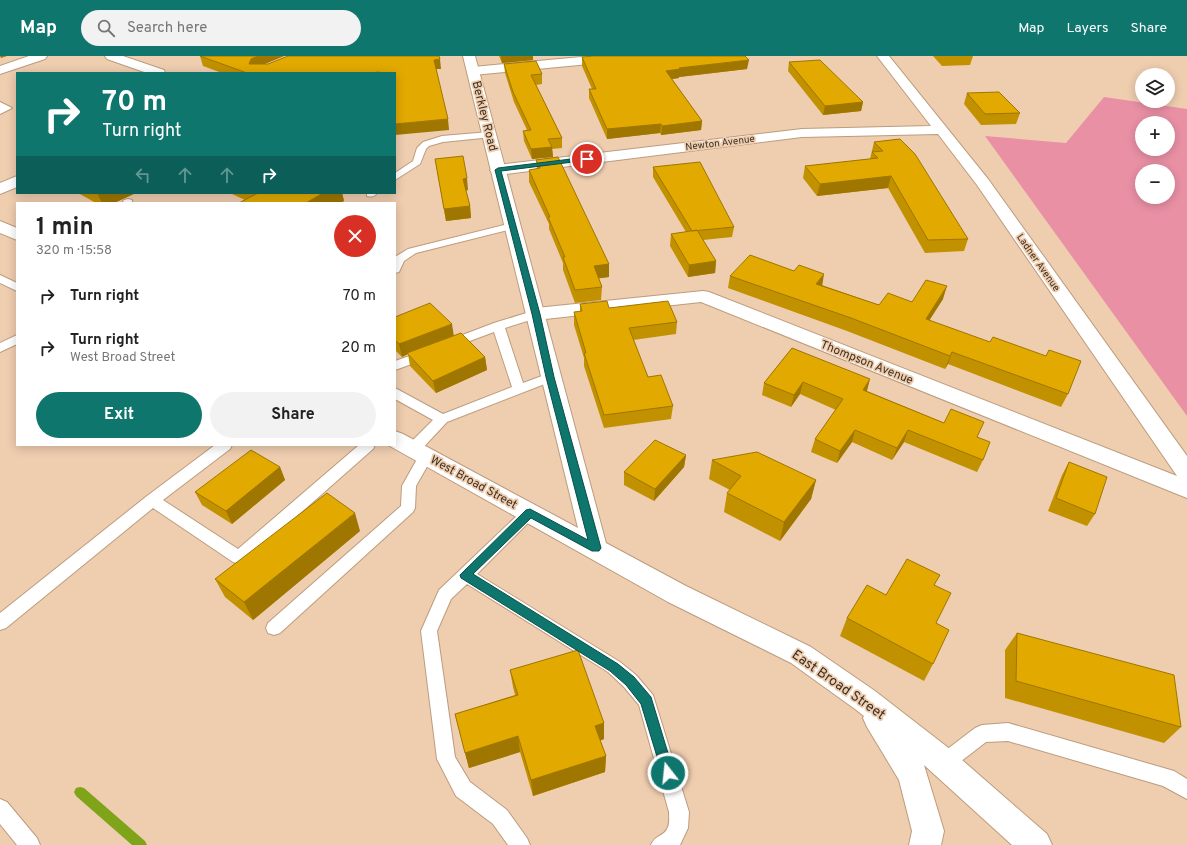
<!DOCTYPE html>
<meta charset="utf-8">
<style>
body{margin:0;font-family:Overpass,sans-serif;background:#f2f2f2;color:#222;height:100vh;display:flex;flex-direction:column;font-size:15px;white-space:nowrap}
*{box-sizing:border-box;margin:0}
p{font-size:13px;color:#767676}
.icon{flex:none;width:22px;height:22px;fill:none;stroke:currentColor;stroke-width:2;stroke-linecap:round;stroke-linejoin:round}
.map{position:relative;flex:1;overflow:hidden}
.side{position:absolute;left:16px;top:146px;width:380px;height:244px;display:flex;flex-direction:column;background:#fff;border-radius:0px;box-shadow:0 2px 10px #0003}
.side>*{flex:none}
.guide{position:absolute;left:16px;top:16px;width:380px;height:122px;border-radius:0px;box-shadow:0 2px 10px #0003;background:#0f766e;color:#fff;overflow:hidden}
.tools{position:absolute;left:1135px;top:12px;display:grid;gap:8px}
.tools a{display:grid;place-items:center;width:40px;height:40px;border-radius:50%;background:#fff;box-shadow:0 2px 10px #0003;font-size:20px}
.pin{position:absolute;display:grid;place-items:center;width:34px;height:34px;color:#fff;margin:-17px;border:2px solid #fff;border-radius:50%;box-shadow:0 1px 4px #0007}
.me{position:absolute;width:44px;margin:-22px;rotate:344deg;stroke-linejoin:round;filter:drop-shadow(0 0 3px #0008)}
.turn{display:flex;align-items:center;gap:14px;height:84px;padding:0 20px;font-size:18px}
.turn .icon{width:52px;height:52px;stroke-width:2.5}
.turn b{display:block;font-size:28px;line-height:34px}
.lanes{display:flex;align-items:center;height:38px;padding:0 20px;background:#0003;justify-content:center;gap:20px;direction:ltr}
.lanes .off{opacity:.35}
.round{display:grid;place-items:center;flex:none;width:42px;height:42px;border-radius:21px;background:#f2f2f2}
.overview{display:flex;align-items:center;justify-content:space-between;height:68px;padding:0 20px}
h1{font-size:24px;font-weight:700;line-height:30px}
.button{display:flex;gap:8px;margin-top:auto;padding:8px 20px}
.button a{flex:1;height:46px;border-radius:24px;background:#0f766e;color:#fff;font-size:16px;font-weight:700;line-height:46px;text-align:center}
.button a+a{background:#f2f2f2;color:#222}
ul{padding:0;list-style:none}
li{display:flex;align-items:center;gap:12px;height:52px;padding:0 20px}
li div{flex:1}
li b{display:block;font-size:15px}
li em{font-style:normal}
header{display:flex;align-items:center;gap:24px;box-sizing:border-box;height:56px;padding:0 20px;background:#0f766e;color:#fff}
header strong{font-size:19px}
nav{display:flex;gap:22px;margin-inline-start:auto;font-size:14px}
.search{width:280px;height:36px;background:#f2f2f2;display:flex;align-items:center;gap:10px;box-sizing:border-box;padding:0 14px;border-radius:22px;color:#767676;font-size:15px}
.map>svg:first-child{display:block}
</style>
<header>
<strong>Map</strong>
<div class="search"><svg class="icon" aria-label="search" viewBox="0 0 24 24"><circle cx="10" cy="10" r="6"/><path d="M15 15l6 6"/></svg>Search here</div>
<nav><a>Map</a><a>Layers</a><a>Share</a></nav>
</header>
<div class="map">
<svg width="1187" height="789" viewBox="0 0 1187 789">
<rect width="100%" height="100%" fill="#efcdaf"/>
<path fill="#e990a5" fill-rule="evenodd" d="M1104 41 1187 53V360L985 80 1066 87ZM1142 67H1168V93H1142ZM1142 115H1168V141H1142Z"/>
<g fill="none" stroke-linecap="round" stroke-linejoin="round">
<path fill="#7fa319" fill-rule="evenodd" d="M80 731 84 732 145 785 147 789H132L76 740 74 736 76 732Z"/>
<defs>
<path id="lane" d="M0 46 12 52 0 58Z
M489 76 494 79 492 81 443 86 429 90 426 93 420 108 395 124V117L413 105 417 92 423 86 442 80Z
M367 137H377C374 141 372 141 367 140Z
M128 143 132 144V147H122L124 144Z
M512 167 517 170 516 172 416 197 404 205 399 216 395 217V201L408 193Z
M0 219 17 227V235L0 227Z
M536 254 540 255 542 258 540 261 505 272 523 327 550 317 555 318 556 321 555 324 447 366 418 397 413 398 408 397 406 393 408 389 433 364 395 343V332L443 358 512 331 494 276 448 293 444 292 442 289 444 286 494 267Z
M17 279V288L0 296V287Z
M427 294 431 295 433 298 431 301 395 314V305Z
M215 389H232L230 393 163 444 238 493 359 389H375L373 393 245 506 239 508 233 506 153 452 6 572 0 574V557L147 440Z
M426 395 431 396 433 400 416 430 415 452 413 456 280 577 274 579 268 577 266 572 268 567 401 450 402 430 421 396Z
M530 450 535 452 537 456 535 460 477 518 620 606 636 619 653 639 689 756 688 772 680 789H651C656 778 663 781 667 773 670 769 669 761 669 756L639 649 624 631 608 616 467 528 451 543 437 575 455 701 470 726 507 754 527 782 530 789H508L493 768 456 740 437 703 421 575 439 534 525 452Z
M1008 667 1174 715 1187 723V743L1163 730 1008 685 986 686 951 713 944 716 937 713 935 707 937 701 975 672 982 669Z
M0 743 7 746 37 782 40 789H17L0 768Z"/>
<path id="street" d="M29 0H47L45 3 0 18V10Z
M105 0H123L164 14 165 17H147L107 3Z
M592 0H637L635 3 631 4 473 19 469 18 467 15 469 12 473 11Z
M877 0H889L988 123 1187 400V442L701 246 536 264 529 262 527 258 529 254 536 252 703 235 709 236 1177 420 977 129 938 78 802 81 498 119 493 117 490 114 493 111 498 109 802 73 931 70Z
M17 120V131L0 138V127Z"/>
<path id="secondary" d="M463 0H475L606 487 686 530 811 591 875 635 946 690 1047 778 1052 789H1012L924 709 944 775 941 789H909L912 775 899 724 867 671 863 662 864 660 855 653 791 607 668 546 388 389H395V375L403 378 578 472Z
M0 165 17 172V184L0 177Z"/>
</defs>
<use href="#lane" stroke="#bc9c7e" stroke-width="2"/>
<use href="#street" stroke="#bc9c7e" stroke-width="2"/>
<use href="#secondary" stroke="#bc9c7e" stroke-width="2"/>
<use href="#lane" fill="#fff" fill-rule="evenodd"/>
<use href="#street" fill="#fff" fill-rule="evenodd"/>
<use href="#secondary" fill="#fff" fill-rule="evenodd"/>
</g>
<path fill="#c29100" d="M200 0H284L264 8 441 13H436L449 74 395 17H222L203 10Z
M499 0H533V4L502 7Z
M933 0H973L970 9 942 10Z
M582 1 747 13 679 21V22L672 23 702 65 701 74 661 79 660 77 607 83 589 42V33H592L582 10Z
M789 6 863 46 861 55 823 59 788 15Z
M504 8 542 18V28L536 29 562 82V92L552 93 553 101 532 103 524 85 523 75 527 74 514 46 505 17Z
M967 37 1020 57 1016 68 981 69 964 48Z
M900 83 968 183 964 195 925 197 888 132 817 140 803 122 805 110 870 103 874 86Z
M435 103 468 134H466L470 150 471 162 446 165Z
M536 104 609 208V221L598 222 602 231 601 244 575 247 563 214V207L549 173V168L529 126V114L537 113Z
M653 111 734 171 732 181 703 184 716 205 715 217 688 221 670 190 671 178 686 176 653 121Z
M78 137H136L114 147H96Z
M230 137H342L344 145 245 144Z
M730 220 822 229 879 249 943 243 929 264 1068 338 1061 351 948 308 945 313 847 275 728 232Z
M580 248 609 252 677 266 676 278 633 284 648 321 673 350 671 363 604 372 584 310V302L574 269V256H580Z
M395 261 453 280 485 301 487 314 436 337 410 310 408 298 402 301 395 294Z
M792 292 867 335 978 381 983 404 977 416 904 386 892 404 852 386 837 407 811 396 815 383 836 354 800 338 791 351 762 339 764 327Z
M686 399 684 411 654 445 624 429V416Z
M712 404 816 424 811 443 780 485 724 456 727 437 730 434 709 423Z
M1069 406 1095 458 1087 470 1048 455 1062 419Z
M280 411 285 424 232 468 202 449 195 436Z
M360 475 253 564 225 541 215 523Z
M935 529 936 567 933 608 924 625 840 580 847 562 886 539Z
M1017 577 1181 671 1164 687 1005 642V594Z
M510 614 604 667V683L600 685 606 700 605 716 533 740 520 696 469 712 455 658 515 639 513 631Z"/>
<path fill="#9e7600" d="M0 0H7L1 2Z
M258 0H284L253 13 249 8 251 3Z
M501 0H533V4L502 7Z
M440 3 441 13H435L434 4Z
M749 4 747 13 679 21V22L665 24 666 15 679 12Z
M863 46 861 55 823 59 825 50Z
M448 63 449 74 395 79V68Z
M702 65 701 74 661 79 662 70Z
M661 68 660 77 607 83V73Z
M552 91 553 101 532 103 531 93Z
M891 120 888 132 817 140 820 128Z
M467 122 468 134 465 135 463 123Z
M97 137H136L114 147H102Z
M323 137H342L344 145 341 147H306Z
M470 150 471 162 446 165 444 153Z
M716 205 715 217 688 221 689 209Z
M609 208V221L594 223V210Z
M824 218 822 231 816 228Z
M947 230 943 243 922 276 926 263Z
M452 268 454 281 407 297 408 298 402 301 399 288Z
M952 296 948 308 945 313 950 300Z
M485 301 487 314 436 337 433 325Z
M870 323 867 335 863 334Z
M803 326 800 338 791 351 794 339Z
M855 374 852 386 837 407 840 395Z
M908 374 904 386 892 404 897 392Z
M686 399 684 411 654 445 655 433Z
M280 411 285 424 232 468 226 455Z
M816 424 811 443 780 485 784 466Z
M355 457 360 475 253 564 244 546Z
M604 667V683L595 686V670Z
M518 680 520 696 469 712 465 697Z
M606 700 605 716 533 740 531 724Z"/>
<path fill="#e2a900" stroke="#9e7600" d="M200 0H258L251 3 249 8H268L288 0H439L440 3 434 4 448 63 395 68V17H379V16L370 17H247Z
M595 0H745L749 4 679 12 680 13 666 15 702 65 662 70 661 68 607 73 589 33H596L582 1Z
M820 4 863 46 825 50 789 6Z
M536 5 542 18 531 19 562 82 548 83 552 91 531 93 523 75 531 74 513 36 504 8Z
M999 36 1020 57 985 58 967 37Z
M900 83 915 98 968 183 928 184 891 120 820 128 805 110 878 102 872 96 883 95 874 86Z
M463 100 467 122 463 123 470 150 444 153 435 103Z
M558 101 609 208 594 210 602 231 575 234 563 201H565L548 161H550L529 114 540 112 536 104Z
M700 106 734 171 692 175 653 111Z
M258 137H323L306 147H239Z
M697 174 716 205 689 209 671 178Z
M750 199 794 215 799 209 824 218 816 228 879 249 888 237 912 246 926 224 947 230 926 263 990 286 993 281 1046 300 1049 294 1081 305 1068 338 952 296 950 300 851 262 730 220Z
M607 245 609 252 668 245 677 266 629 272 648 321 661 319 673 350 604 359 584 297H586L574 256 582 255 580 248Z
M430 247 452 268 399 288 395 284V261Z
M461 277 485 301 433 325 407 297Z
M792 292 870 323 863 334 944 367 951 353 984 366 977 381 990 386 983 404 908 374 897 392 855 374 840 395 815 383 843 343 803 326 794 339 764 327Z
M655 384 686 399 655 433 624 416Z
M251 394 280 411 226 455 195 436Z
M757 396 816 424 784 466 727 437 741 420 712 404Z
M1069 406 1107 421 1095 458 1056 442Z
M327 437 355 457 244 546 215 523Z
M907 503 940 519 934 529 951 537 936 567 949 574 933 608 847 562 867 529 886 539Z
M1017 577 1174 619 1181 671 1016 625Z
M578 594 604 667 595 670 606 700 531 724 518 680 465 697 455 658 518 639 510 614Z"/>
<path fill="#0f766e" stroke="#0a4d48" d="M587 101H589V104L501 115 540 258 554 321 601 492 599 495H592L531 462 473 518 618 608 634 621 651 641 674 717 672 721 668 723 664 721 662 717 641 648 626 629 610 615 461 522 460 519 526 454 530 453 588 484 546 321 532 258 495 114 498 112Z"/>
<g text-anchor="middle" stroke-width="3.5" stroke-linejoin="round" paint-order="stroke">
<g font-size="10" fill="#3e3125" stroke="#efcdaf">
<text transform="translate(720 86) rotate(-7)" y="4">Newton Avenue</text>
<text transform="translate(1039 206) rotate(55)" y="4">Ladner Avenue</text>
</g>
<g font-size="12" fill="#3e3125" stroke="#efcdaf">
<text transform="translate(485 60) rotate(76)" y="4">Berkley Road</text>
<text transform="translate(867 306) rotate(22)" y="4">Thompson Avenue</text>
<text transform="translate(474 426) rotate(29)" y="4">West Broad Street</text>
</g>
<g font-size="14" fill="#3e3125" stroke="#efcdaf">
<text transform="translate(839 628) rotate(35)" y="5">East Broad Street</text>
</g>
</g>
</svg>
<div class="tools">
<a><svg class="icon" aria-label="layers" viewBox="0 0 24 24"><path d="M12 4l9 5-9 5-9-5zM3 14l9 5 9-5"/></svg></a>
<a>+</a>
<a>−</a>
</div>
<div class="pin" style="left:587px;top:103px;background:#d93025"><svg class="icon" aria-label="arrive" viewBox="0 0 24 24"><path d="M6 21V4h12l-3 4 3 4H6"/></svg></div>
<svg class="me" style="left:668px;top:717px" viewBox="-20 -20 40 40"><circle r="17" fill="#0f766e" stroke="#fff" stroke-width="3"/><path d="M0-11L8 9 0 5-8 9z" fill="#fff"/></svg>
<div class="guide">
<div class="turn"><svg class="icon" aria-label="right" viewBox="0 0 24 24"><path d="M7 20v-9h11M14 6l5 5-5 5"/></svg><div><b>70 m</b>Turn right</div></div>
<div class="lanes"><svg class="icon off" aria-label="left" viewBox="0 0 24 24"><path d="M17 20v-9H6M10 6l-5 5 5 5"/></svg><svg class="icon off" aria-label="ahead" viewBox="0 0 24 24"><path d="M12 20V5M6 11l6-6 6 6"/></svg><svg class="icon off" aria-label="ahead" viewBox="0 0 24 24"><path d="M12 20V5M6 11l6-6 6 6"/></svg><svg class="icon" aria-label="right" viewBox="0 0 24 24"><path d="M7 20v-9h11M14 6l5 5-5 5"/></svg></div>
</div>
<section class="side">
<div class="overview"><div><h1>1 min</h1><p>320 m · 15:58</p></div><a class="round" style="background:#d93025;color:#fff"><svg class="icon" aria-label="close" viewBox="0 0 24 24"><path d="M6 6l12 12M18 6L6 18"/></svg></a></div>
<ul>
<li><svg class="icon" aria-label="right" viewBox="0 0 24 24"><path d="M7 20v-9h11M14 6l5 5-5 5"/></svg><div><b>Turn right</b></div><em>70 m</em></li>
<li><svg class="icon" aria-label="right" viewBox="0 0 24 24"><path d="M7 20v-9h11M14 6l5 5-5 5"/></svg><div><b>Turn right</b><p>West Broad Street</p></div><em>20 m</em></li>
</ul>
<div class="button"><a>Exit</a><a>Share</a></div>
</section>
</div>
